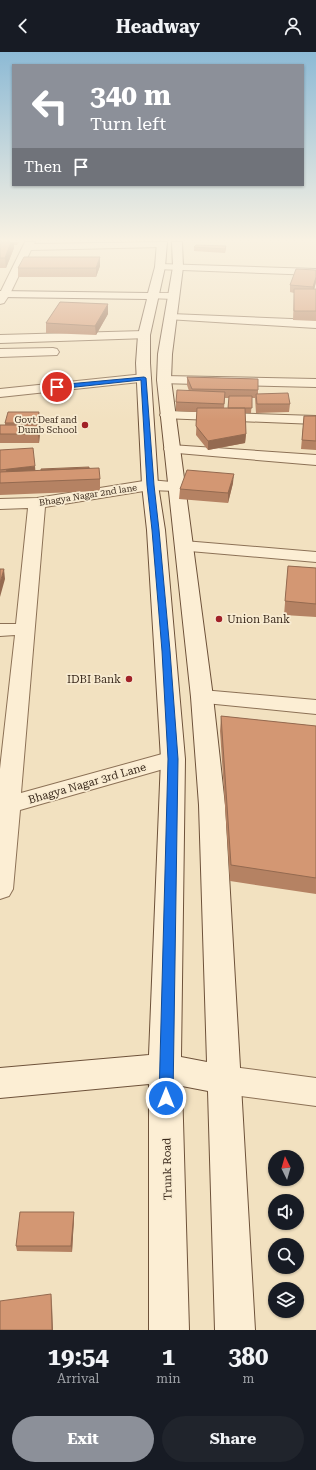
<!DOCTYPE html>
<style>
body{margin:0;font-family:"Roboto Serif",serif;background:#20242c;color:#f1f3f6;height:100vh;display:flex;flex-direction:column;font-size:15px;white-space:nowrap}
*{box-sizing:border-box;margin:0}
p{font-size:13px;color:#9ea1a6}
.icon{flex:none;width:22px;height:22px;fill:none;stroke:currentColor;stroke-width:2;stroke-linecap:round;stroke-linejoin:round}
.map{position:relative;height:1278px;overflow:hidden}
.drawer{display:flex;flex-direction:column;background:#171b24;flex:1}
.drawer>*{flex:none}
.top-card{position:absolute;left:12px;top:12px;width:292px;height:122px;border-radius:0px;box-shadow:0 1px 3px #0004;background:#8c9099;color:#fff;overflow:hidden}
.needle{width:26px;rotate:355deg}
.controls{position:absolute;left:268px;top:1098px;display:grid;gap:8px}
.controls a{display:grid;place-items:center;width:36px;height:36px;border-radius:50%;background:#171b24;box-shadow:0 1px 3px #0004;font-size:20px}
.pin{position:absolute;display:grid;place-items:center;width:34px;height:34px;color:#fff;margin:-17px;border:2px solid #fff;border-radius:50%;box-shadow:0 1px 4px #0007}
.me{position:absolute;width:44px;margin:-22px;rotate:0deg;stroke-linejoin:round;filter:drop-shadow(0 0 3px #0008)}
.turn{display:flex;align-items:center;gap:14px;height:84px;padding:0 12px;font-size:18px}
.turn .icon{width:52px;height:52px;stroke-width:2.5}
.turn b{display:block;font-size:28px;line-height:34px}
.then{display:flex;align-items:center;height:38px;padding:0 12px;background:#0003;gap:8px;font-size:15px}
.eta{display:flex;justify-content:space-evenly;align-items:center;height:68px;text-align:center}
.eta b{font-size:24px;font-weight:700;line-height:28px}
.button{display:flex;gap:8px;margin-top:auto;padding:8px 12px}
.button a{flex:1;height:46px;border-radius:24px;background:#8c9099;color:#fff;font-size:16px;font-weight:700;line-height:46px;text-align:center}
.button a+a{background:#20242c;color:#f1f3f6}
header{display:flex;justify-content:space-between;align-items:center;height:52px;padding:0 12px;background:#171b24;font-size:18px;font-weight:700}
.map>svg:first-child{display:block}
</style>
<header><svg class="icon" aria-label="back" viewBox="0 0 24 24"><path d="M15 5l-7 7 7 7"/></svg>Headway<svg class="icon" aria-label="person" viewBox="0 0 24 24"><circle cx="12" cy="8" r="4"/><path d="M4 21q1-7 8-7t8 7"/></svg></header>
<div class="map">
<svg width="316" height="1278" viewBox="0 0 316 1278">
<rect width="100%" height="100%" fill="#f2e1c0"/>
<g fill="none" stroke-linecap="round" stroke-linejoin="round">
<defs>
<path id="street" d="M25 190H35L34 192 166 190 167 192 162 195 31 198 10 242 4 251 0 252V241Z
M160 212 316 217V223L156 217 155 215Z
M152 241H174L179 244 174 247 148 246 147 244 148 242Z
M171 262 316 268V276L167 267 165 265 167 263Z
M144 279 148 280 150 283 148 286 0 291V283Z
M53 296 57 297 59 300 57 303 0 305V297Z
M144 322 149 323 151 326 149 329 0 345V337Z
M164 324 316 327V335L159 331 157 328 159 325Z
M167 359 316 364V372L162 366 160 363 162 360Z
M171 393 316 403V413L166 400 164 397 166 394Z
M150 428 182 431 184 434 182 437 176 439 150 438 45 455 21 741 173 699 181 702 184 707 181 712 20 758 13 837 9 844 0 847V717L15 583 0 584V572H16L28 456 0 457V447L37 446Z
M184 489 316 500V510L178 498 175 494 178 490Z
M202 638 316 648V662L195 650 191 645 195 640Z
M225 1014 316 1026V1054L225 1042 214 1038 210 1028 214 1018Z"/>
<path id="secondary" d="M157 190H167L165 215 150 283V311L158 433 165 478 185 707 181 1005 207 1010 199 753 191 645 157 328 158 302 173 215 172 190H182L183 215 172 302 171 328 213 645 225 753 255 1278H215L208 1039 182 1034 189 1278H149V1032L0 1046V1016L149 1003 161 707 147 478 142 433 136 311 138 283 147 247 0 245V239L148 241 155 215Z"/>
</defs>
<use href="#street" stroke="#8c7156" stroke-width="2"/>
<use href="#secondary" stroke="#6e523a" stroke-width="2"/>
<use href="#street" fill="#fceed4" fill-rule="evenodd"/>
<use href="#secondary" fill="#fceed4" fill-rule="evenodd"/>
</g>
<path fill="#b58263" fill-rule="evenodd" d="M0 190H19L17 193H14V196L6 216H0Z
M226 194V198L225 201 194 199V195Z
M100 214 96 225H18V216Z
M316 218V230L314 237H316V269L293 268 294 241 290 240V233Z
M108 262 96 283 46 281V271Z
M187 325 258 327V342L290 352 289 360 256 361 255 346H252L251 361H245L246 382 245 391 208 398 196 383 197 360 176 359V350L189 339 187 333ZM225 346H229L228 356H224Z
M304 364H316V398L301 397Z
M40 369 39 373 40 381 39 391H0V373H5V371Z
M0 398 35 419 89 416 100 427V439L0 443Z
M233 431 228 451 179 447 180 437Z
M288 514 316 516V565L284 563Z
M221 664 316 674V842L230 829 220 679Z
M74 1166 72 1200 17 1199 16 1194Z"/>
<path fill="#946a50" d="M11 190H14V196L6 216 5 206Z
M100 205V214L96 225V216Z
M316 225V230L313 242V235Z
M108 252V262L96 283 95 274Z
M39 360 40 369 37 380V371Z
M39 373 40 381 39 391 38 382Z
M246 382 245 391 208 398V389Z
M35 414 36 426 7 429 6 417Z
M234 422 233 431 228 451V441Z
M4 517 5 527 0 545V531Z
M74 1160V1166L72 1200 71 1194Z
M51 1242 52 1252 53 1278H52Z"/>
<path fill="#d39773" stroke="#946a50" d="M0 190H11L5 206H0Z
M196 193 226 194 225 197 194 195Z
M24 205H100L96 216H18Z
M296 217 316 218V225L313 235 290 233Z
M294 237H316V259H294Z
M60 250 108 252 95 274 46 271Z
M187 325 258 327V338L192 337Z
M177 338 225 340 224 352 176 350Z
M288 341 290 352H257L256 342Z
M229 344H252V356H228Z
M197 356H245L246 382 208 389 196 374Z
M8 360H39L37 371H5Z
M304 364H316V389L302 388Z
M0 373H39L38 382H0Z
M33 396 35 414 0 418V398Z
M89 415V416L41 418V417Z
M99 416 100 427 0 431V420Z
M187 418 234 422 228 441 180 437Z
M288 514 316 516V552L285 549Z
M0 517H4L0 531Z
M221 664 316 674V826L231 813Z
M20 1160H74L71 1194H16Z
M51 1242 52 1278H0V1249Z"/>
<linearGradient id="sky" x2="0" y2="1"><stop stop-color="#8dbad5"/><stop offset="0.51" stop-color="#f9f2e3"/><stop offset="1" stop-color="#f9f2e3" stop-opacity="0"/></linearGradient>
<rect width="316" height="369" fill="url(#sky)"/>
<path fill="#1a73e8" stroke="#114b97" d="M144 325 146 326 154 433 159 478 170 599 178 707 173 1046 171 1051 166 1053 161 1051 159 1046 168 707 162 599 152 478 147 433 141 328 57 337 55 335 57 333Z"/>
<g fill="#a12128" stroke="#f8ebd1" stroke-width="1.5">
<circle cx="85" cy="373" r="4"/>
<circle cx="219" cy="567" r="4"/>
<circle cx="129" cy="627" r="4"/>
</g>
<g text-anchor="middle" stroke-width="3.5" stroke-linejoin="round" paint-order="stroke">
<g font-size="9" fill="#3b2a1c" stroke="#f8ebd1" text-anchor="end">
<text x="77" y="371">Govt Deaf and<tspan x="77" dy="10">Dumb School</tspan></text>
</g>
<g font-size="9" fill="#3b2a1c" stroke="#f8ebd1">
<text transform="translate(88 443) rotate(-9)" y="3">Bhagya Nagar 2nd lane</text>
</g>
<g font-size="11" fill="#3b2a1c" stroke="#f8ebd1" text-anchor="start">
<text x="227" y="571">Union Bank</text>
<text x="121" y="631" text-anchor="end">IDBI Bank</text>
</g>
<g font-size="11" fill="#3b2a1c" stroke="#f8ebd1">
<text transform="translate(87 731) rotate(-16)" y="4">Bhagya Nagar 3rd Lane</text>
<text transform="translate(167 1117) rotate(-91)" y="4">Trunk Road</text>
</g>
</g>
</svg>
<div class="controls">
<a><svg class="needle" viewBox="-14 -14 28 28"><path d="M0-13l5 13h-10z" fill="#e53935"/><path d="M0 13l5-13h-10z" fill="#9ea1a6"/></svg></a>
<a><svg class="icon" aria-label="sound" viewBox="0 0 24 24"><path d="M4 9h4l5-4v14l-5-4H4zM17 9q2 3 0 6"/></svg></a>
<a><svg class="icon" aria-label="search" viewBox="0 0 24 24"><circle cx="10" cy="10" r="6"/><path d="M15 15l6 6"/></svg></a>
<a><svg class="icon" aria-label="layers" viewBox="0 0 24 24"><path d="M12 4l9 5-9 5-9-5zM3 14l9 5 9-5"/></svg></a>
</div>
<div class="pin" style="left:57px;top:335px;background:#d93025"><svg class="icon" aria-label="arrive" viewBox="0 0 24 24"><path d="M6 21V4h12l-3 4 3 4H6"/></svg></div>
<svg class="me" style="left:166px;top:1046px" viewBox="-20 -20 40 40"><circle r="17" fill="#1a73e8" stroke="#fff" stroke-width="3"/><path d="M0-11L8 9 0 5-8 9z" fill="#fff"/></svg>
<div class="top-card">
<div class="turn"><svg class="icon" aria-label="left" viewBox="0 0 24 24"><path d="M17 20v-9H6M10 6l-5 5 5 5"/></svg><div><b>340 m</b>Turn left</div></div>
<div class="then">Then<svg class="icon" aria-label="arrive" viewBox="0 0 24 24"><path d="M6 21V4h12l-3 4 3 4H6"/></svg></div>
</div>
</div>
<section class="drawer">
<div class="eta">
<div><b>19:54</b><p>Arrival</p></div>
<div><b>1</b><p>min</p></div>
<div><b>380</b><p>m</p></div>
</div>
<div class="button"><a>Exit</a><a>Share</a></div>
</section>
